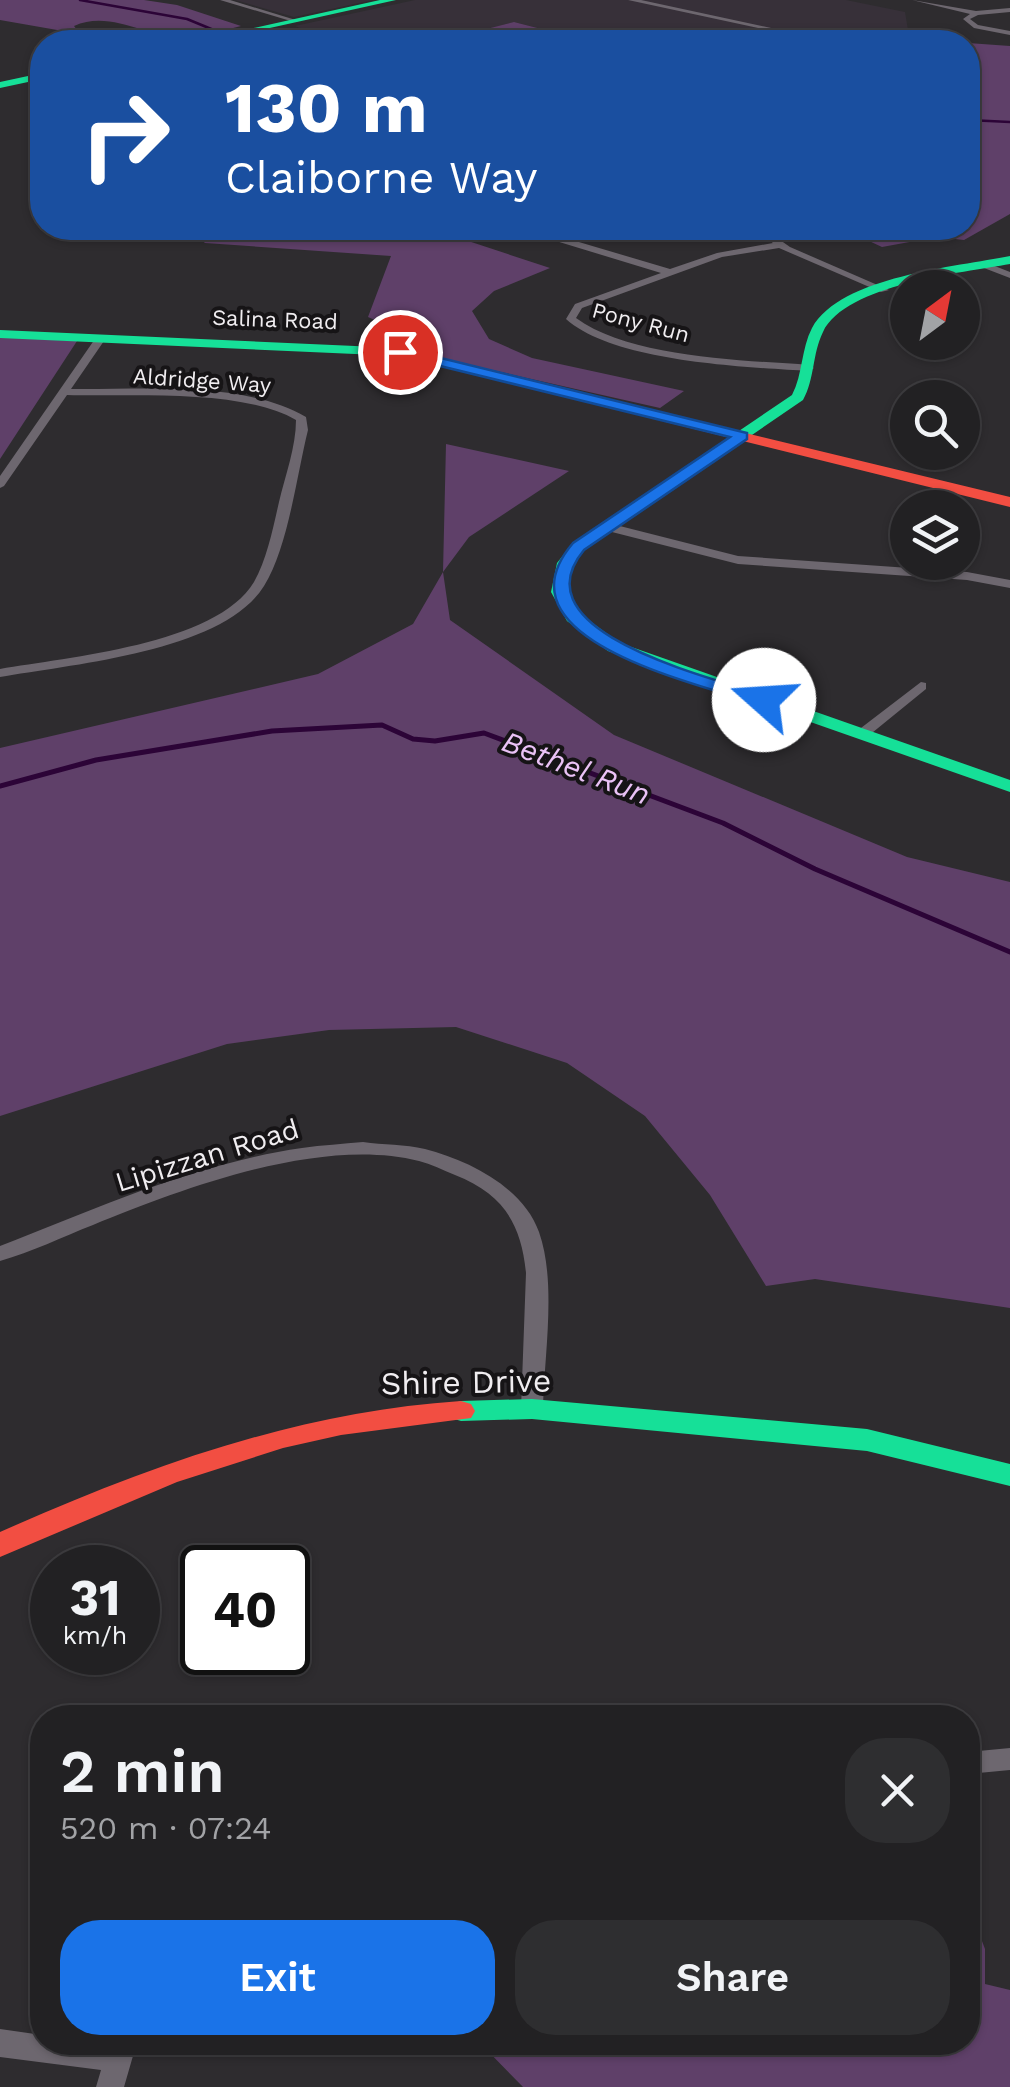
<!DOCTYPE html>
<meta charset="utf-8">
<style>
body{margin:0;font-family:"Work Sans",sans-serif;background:#2e2e30;color:#f1f3f6;height:100vh;display:flex;flex-direction:column;font-size:38px;white-space:nowrap}
*{box-sizing:border-box;margin:0}
p{font-size:32px;color:#a2a3a6}
.icon{flex:none;width:55px;height:55px;fill:none;stroke:currentColor;stroke-width:2;stroke-linecap:round;stroke-linejoin:round}
.map{position:relative;flex:1;overflow:hidden}
.drawer{position:absolute;left:30px;top:1705px;width:950px;height:350px;display:flex;flex-direction:column;background:#222123;border-radius:40px;box-shadow:0 2px 8px #0004,0 0 0 2px #3f3e41}
.drawer>*{flex:none}
.hud{position:absolute;left:30px;top:30px;width:950px;height:210px;border-radius:40px;box-shadow:0 2px 8px #0004,0 0 0 2px #3f3e41;background:#1a4fa0;color:#fff;overflow:hidden}
.needle{width:65px;rotate:32deg}
.buttons{position:absolute;left:890px;top:270px;display:grid;gap:20px}
.buttons a{display:grid;place-items:center;width:90px;height:90px;border-radius:50%;background:#222123;box-shadow:0 2px 8px #0004,0 0 0 2px #3f3e41;font-size:50px}
.speed{position:absolute;left:30px;top:1545px;display:flex;gap:20px;font-size:50px;font-weight:700;text-align:center}
.speed>*{display:grid;place-content:center;width:130px;height:130px;border-radius:50%;background:#222123;box-shadow:0 2px 8px #0004,0 0 0 2px #3f3e41;line-height:1}
.speed small{font-size:25px;font-weight:400}
.speed .limit{border:5px solid #111;border-radius:15px;background:#fff;color:#111}
.pin{position:absolute;display:grid;place-items:center;width:85px;height:85px;color:#fff;margin:-42px;border:5px solid #fff;border-radius:50%;box-shadow:0 2px 10px #0007}
.me{position:absolute;width:110px;margin:-55px;rotate:289deg;stroke-linejoin:round;filter:drop-shadow(0 0 8px #0008)}
.turn{display:flex;align-items:center;gap:35px;height:210px;padding:0 30px;font-size:45px}
.turn .icon{width:130px;height:130px;stroke-width:2.5}
.turn b{display:block;font-size:70px;line-height:85px}
.round{display:grid;place-items:center;flex:none;width:105px;height:105px;border-radius:40px;background:#2e2e30}
.overview{display:flex;align-items:center;justify-content:space-between;height:170px;padding:0 30px}
h1{font-size:60px;font-weight:600;line-height:75px}
.button{display:flex;gap:20px;margin-top:auto;padding:20px 30px}
.button a{flex:1;height:115px;border-radius:40px;background:#1a73e8;color:#fff;font-size:40px;font-weight:600;line-height:115px;text-align:center}
.button a+a{background:#2e2e30;color:#f1f3f6}
.map>svg:first-child{display:block}
</style>
<div class="map">
<svg width="1010" height="2087" viewBox="0 0 1010 2087">
<rect width="100%" height="100%" fill="#2e2c2f"/>
<path fill="#373039" d="M235 0H373L294 17Z
M415 0H846L905 12 910 42H592L514 22 478 32 505 40 494 42H339L295 26Z"/>
<path fill="#5f4069" d="M0 0H144L177 5 241 26C223 30 203 38 185 38 149 39 111 9 74 26L80 34 0 20Z
M514 22 592 42H494L503 40 475 32Z
M968 43 1010 46V214L964 240 937 237 882 247 841 228H968Z
M219 228H451L447 234 550 268 494 291 472 311 489 339 532 358 684 391 660 408 377 344 388 326 368 317 391 256 205 243 195 234Z
M0 337 77 341 0 459Z
M446 444 569 471 469 537 443 572 450 620 614 735 907 857 1010 882V1308L815 1279 766 1286 710 1195 645 1116 567 1063 456 1027 329 1030 227 1044 0 1116V748L318 674 413 624 443 572Z
M968 1904 985 1949V1984L1010 1990V2087H523L480 2043 968 2042Z"/>
<g fill="none" stroke-linecap="round" stroke-linejoin="round">
<path stroke="#2c0437" stroke-width="2.5" d="M80 0 187 19 221 33
M235 37 252 42
M968 120 1010 122"/>
<path stroke="#2c0437" stroke-width="5" d="M0 786 96 760 272 731 382 725 413 739 435 741 484 733 723 823 815 869 1010 952"/>
<path fill="#6d676f" fill-rule="evenodd" d="M220 0H230L299 21 294 22Z
M628 0H641L785 31 782 33Z
M912 0 976 11 1010 8V12L978 15 970 19 978 25 1010 31V35L974 28 963 19 970 14Z
M539 228H549L562 237 670 269 717 253 773 243 753 228H763L790 247 889 290 881 292 779 248 722 257 582 308 576 318C631 358 742 360 809 365L814 368 809 371C745 367 614 362 566 319L575 304 661 273 556 241Z
M987 263 1010 272V278L984 268 982 266Z
M101 335 106 338 71 389C142 390 243 380 306 417L308 430C297 474 288 548 264 586 223 652 72 664 0 677V669C67 657 216 645 254 582 267 559 273 528 279 502 285 476 296 447 296 420 240 388 132 397 67 395L4 486 0 488V476L97 336Z
M608 523 738 556 967 572 1010 580V588L967 580 738 564 604 530V524Z
M921 682 926 683V689L867 737H857V731Z
M363 1142C383 1145 405 1144 425 1149 468 1160 523 1187 539 1232 557 1283 544 1356 543 1409L540 1415 532 1417 524 1415 521 1409 526 1273C521 1223 503 1194 455 1175 443 1170 431 1164 419 1161 321 1136 184 1188 93 1225 62 1237 32 1252 0 1261V1246C97 1208 197 1163 302 1148 322 1145 343 1144 363 1142Z
M1010 1748V1770L968 1774V1752Z
M0 2029 42 2035V2042H137L124 2087H96L101 2070 0 2057Z"/>
<path fill="#16e098" fill-rule="evenodd" d="M380 0H396L206 42H191Z
M42 73V79L0 88V82Z
M1010 256V264C962 273 846 284 823 332 812 354 815 379 803 400L584 550 573 564 567 592 580 614 620 643 1010 780V792L608 651 567 621 551 592 557 563 572 544 792 395C803 374 801 349 812 328 841 276 956 267 1010 256Z
M0 330 400 348 678 419 671 423 400 356 0 338Z
M532 1399 867 1429 1010 1464V1486L867 1451 532 1419 461 1421 451 1418 447 1411 451 1404 461 1401Z"/>
<path fill="#f24e42" fill-rule="evenodd" d="M671 415 1010 497V507L666 422 664 419Z
M461 1401 471 1404 475 1411 471 1418 341 1435 283 1448 177 1482 0 1557V1532C149 1466 297 1412 461 1401Z"/>
</g>
<path fill="#1a73e8" stroke="#114b97" stroke-width="2.5" d="M400 348 747 433V439L584 550C514 634 719 679 770 697V704H758C697 683 491 639 573 543L730 437 395 355Z"/>
<g text-anchor="middle" stroke-width="8" stroke-linejoin="round" paint-order="stroke">
<g font-size="22" fill="#f0edf0" stroke="#161416">
<text transform="translate(275 319) rotate(2)" y="8">Salina Road</text>
<text transform="translate(641 322) rotate(15)" y="8">Pony Run</text>
<text transform="translate(202 380) rotate(4)" y="8">Aldridge Way</text>
</g>
<g font-size="28" fill="#f0edf0" stroke="#161416">
<text transform="translate(207 1155) rotate(-17)" y="10">Lipizzan Road</text>
</g>
<g font-size="30" font-style="italic" fill="#eac2f6" stroke="#161416">
<text transform="translate(576 768) rotate(21)" y="10">Bethel Run</text>
</g>
<g font-size="32" fill="#f0edf0" stroke="#161416">
<text transform="translate(466 1382) rotate(-1)" y="11">Shire Drive</text>
</g>
</g>
</svg>
<div class="buttons">
<a><svg class="needle" viewBox="-14 -14 28 28"><path d="M0-13l5 13h-10z" fill="#e53935"/><path d="M0 13l5-13h-10z" fill="#a2a3a6"/></svg></a>
<a><svg class="icon" aria-label="search" viewBox="0 0 24 24"><circle cx="10" cy="10" r="6"/><path d="M15 15l6 6"/></svg></a>
<a><svg class="icon" aria-label="layers" viewBox="0 0 24 24"><path d="M12 4l9 5-9 5-9-5zM3 14l9 5 9-5"/></svg></a>
</div>
<div class="speed"><div>31<small>km/h</small></div><div class="limit">40</div></div>
<div class="pin" style="left:400px;top:352px;background:#d93025"><svg class="icon" aria-label="arrive" viewBox="0 0 24 24"><path d="M6 21V4h12l-3 4 3 4H6"/></svg></div>
<svg class="me" style="left:764px;top:700px" viewBox="-20 -20 40 40"><circle r="19" fill="#fff"/><path d="M0-13L10 11 0 6-10 11z" fill="#1a73e8"/></svg>
<div class="hud">
<div class="turn"><svg class="icon" aria-label="right" viewBox="0 0 24 24"><path d="M7 20v-9h11M14 6l5 5-5 5"/></svg><div><b>130 m</b>Claiborne Way</div></div>
</div>
<section class="drawer">
<div class="overview"><div><h1>2 min</h1><p>520 m · 07:24</p></div><a class="round"><svg class="icon" aria-label="close" viewBox="0 0 24 24"><path d="M6 6l12 12M18 6L6 18"/></svg></a></div>
<div class="button"><a>Exit</a><a>Share</a></div>
</section>
</div>
